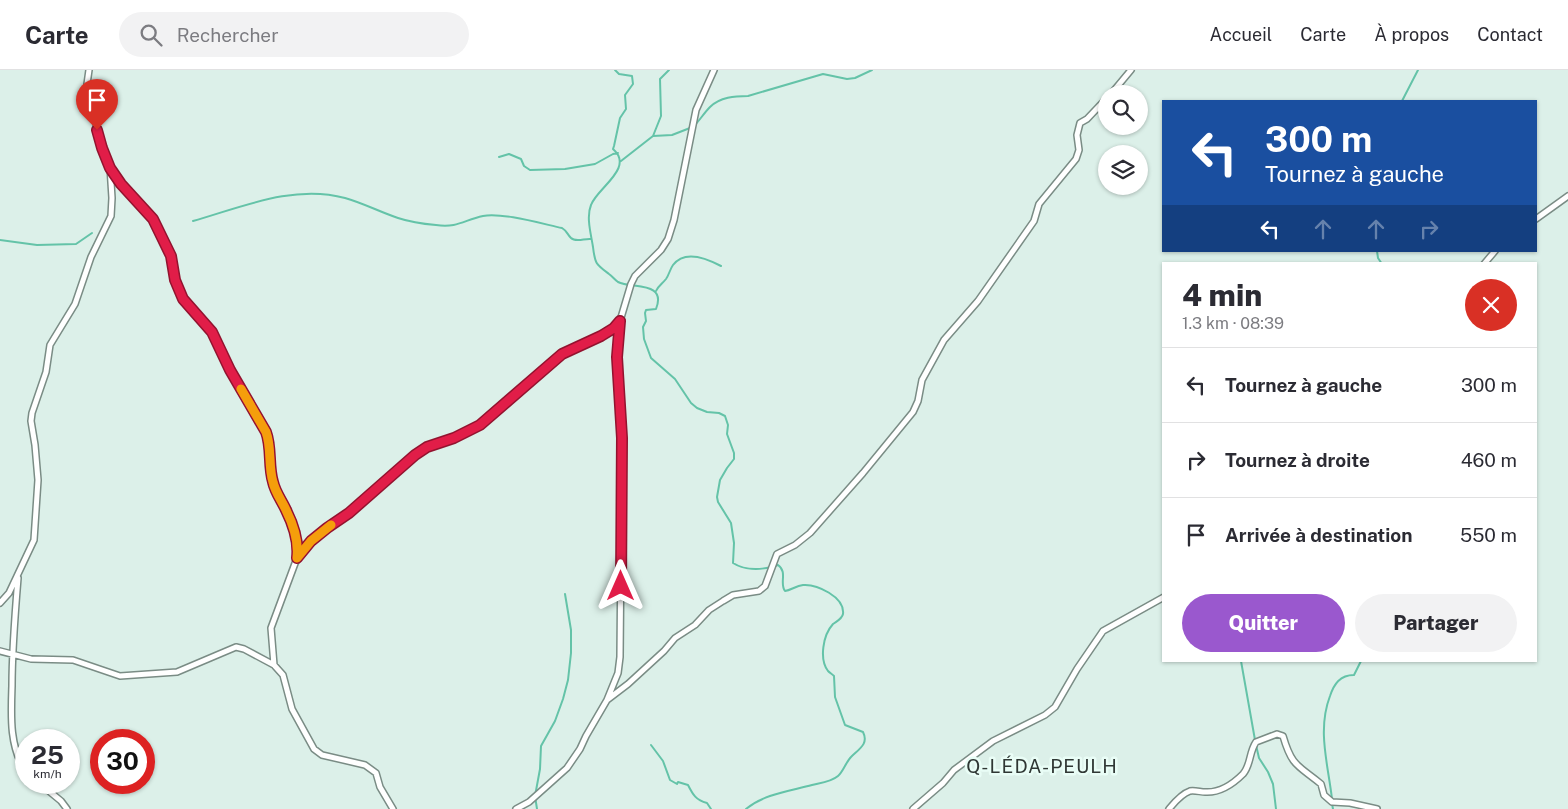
<!DOCTYPE html>
<html lang="fr">
<meta charset="utf-8">
<style>
body{margin:0;font-family:"Public Sans",sans-serif;background:#f2f2f3;color:#2b2b33;height:100vh;display:flex;flex-direction:column;font-size:19px;white-space:nowrap}
*{box-sizing:border-box;margin:0}
p{font-size:16px;color:#7c7c81}
.icon{flex:none;width:28px;height:28px;fill:none;stroke:currentColor;stroke-width:2;stroke-linecap:round;stroke-linejoin:round}
.map{position:relative;flex:1;overflow:hidden}
.panel{position:absolute;left:1162px;top:192px;width:375px;height:400px;display:flex;flex-direction:column;background:#fff;border-radius:0px;box-shadow:0 1px 4px #0004}
.panel>*{flex:none}
.top-card{position:absolute;left:1162px;top:30px;width:375px;height:152px;border-radius:0px;box-shadow:0 1px 4px #0004;background:#1a4fa0;color:#fff;overflow:hidden}
.fabs{position:absolute;left:1098px;top:15px;display:grid;gap:10px}
.fabs a{display:grid;place-items:center;width:50px;height:50px;border-radius:50%;background:#fff;box-shadow:0 1px 4px #0004;font-size:25px}
.speed{position:absolute;left:15px;top:659px;display:flex;gap:10px;font-size:25px;font-weight:700;text-align:center}
.speed>*{display:grid;place-content:center;width:65px;height:65px;border-radius:50%;background:#fff;box-shadow:0 1px 4px #0004;line-height:1}
.speed small{font-size:12px;font-weight:400}
.speed .limit{border:8px solid #d22;background:#fff;color:#111}
.pin{position:absolute;display:grid;place-items:center;width:42px;height:42px;color:#fff;margin:-51px -21px;border-radius:50% 50% 50% 0;rotate:-45deg;box-shadow:0 0 5px #0007}
.pin .icon{rotate:45deg}
.me{position:absolute;width:55px;margin:-28px;rotate:0deg;stroke-linejoin:round;filter:drop-shadow(0 0 4px #0008)}
.turn{display:flex;align-items:center;gap:18px;height:105px;padding:0 20px;font-size:22px}
.turn .icon{width:65px;height:65px;stroke-width:2.5}
.turn b{display:block;font-size:35px;line-height:42px}
.lanes{display:flex;align-items:center;height:48px;padding:0 20px;background:#0003;justify-content:center;gap:25px;direction:ltr}
.lanes .off{opacity:.35}
.round{display:grid;place-items:center;flex:none;width:52px;height:52px;border-radius:26px;background:#f2f2f3}
.headline{display:flex;align-items:center;justify-content:space-between;height:85px;padding:0 20px}
h1{font-size:30px;font-weight:800;line-height:38px}
.action{display:flex;gap:10px;margin-top:auto;padding:10px 20px}
.action a{flex:1;height:58px;border-radius:30px;background:#9a58ce;color:#fff;font-size:20px;font-weight:800;line-height:58px;text-align:center}
.action a+a{background:#f2f2f3;color:#2b2b33}
ul{padding:0;list-style:none}
li{display:flex;align-items:center;gap:15px;height:75px;padding:0 20px;border-top:1px solid #e1e1e2}
li div{flex:1}
li b{display:block;font-size:19px}
li em{font-style:normal}
header{display:flex;align-items:center;gap:30px;box-sizing:border-box;height:70px;padding:0 25px;background:#fff;border-bottom:1px solid #e1e1e2}
header strong{font-size:24px}
nav{display:flex;gap:28px;margin-inline-start:auto;font-size:18px}
.search{width:350px;height:45px;background:#f2f2f3;display:flex;align-items:center;gap:12px;box-sizing:border-box;padding:0 18px;border-radius:28px;color:#7c7c81;font-size:19px}
.map>svg:first-child{display:block}
</style>
<header>
<strong>Carte</strong>
<div class="search"><svg class="icon" aria-label="search" viewBox="0 0 24 24"><circle cx="10" cy="10" r="6"/><path d="M15 15l6 6"/></svg>Rechercher</div>
<nav><a>Accueil</a><a>Carte</a><a>À propos</a><a>Contact</a></nav>
</header>
<div class="map">
<svg width="1568" height="739" viewBox="0 0 1568 739">
<rect width="100%" height="100%" fill="#dcf0e9"/>
<g fill="none" stroke-linecap="round" stroke-linejoin="round">
<path stroke="#64c3a8" stroke-width="2" d="M615 0 619 4 632 6 633 14 625 25 626 39 620 48 614 76 613 79C635 98 597 118 591 135 586 147 591 164 593 177 595 194 596 194 609 204 612 206 615 210 618 212 632 219 667 211 656 239L646 240 645 243 646 251 643 257 644 269 651 288 675 309 691 333 697 338 707 342 719 343 725 346 728 355 727 364 734 383V389L727 398 720 410 717 427 718 432 731 453 734 473 733 493C744 500 759 500 771 497
M1402 31 1418 0
M694 56C700 50 704 43 710 37 720 27 735 26 748 26L823 4 847 9 855 8 872 0
M653 66 672 65 690 58
M499 87 509 84 521 89 524 96 530 100 565 99 595 94 613 84 618 83
M621 91 653 66 661 46 660 9 669 0
M193 151C242 137 294 114 345 128 363 133 380 142 398 148 410 152 424 154 436 155 458 158 464 150 483 146 501 142 543 154 562 158 567 161 567 164 571 168 576 173 585 168 591 169
M0 170 37 175 76 174 92 163
M1377 181 1378 188 1382 194
M656 221C658 216 662 214 666 209 669 205 670 199 673 195 685 179 708 189 721 196
M1241 591 1255 670
M651 675 663 691 670 710 677 714 678 712 688 715C693 725 696 730 707 733L711 739
M1256 675 1259 688 1268 702 1273 714 1276 739
M1332 729C1328 694 1317 660 1330 626 1334 614 1340 605 1354 605L1361 591
M1332 734 1333 739
M537 739 535 726 540 699 541 676 555 651 563 629 568 610 571 583V560L565 524
M746 739C764 724 790 721 812 715 820 713 831 712 838 706 843 702 846 692 851 687 859 679 869 674 863 662L845 655 835 627 834 606C832 604 830 603 828 601 819 589 823 565 833 554 837 551 842 549 843 544 845 527 817 514 803 515 796 516 791 520 785 521 779 513 788 502 778 495L775 496"/>
<defs>
<path id="minor" d="M1111 24 1131 0
M110 97 121 114 153 149 171 186 175 210 183 229 212 262 230 300 266 362 269 370 273 412 287 441 297 468 298 476 297 488 271 558 274 595 283 605 292 639 314 679 322 685 365 695 376 703 380 717 393 739
M1536 149 1568 126
M1484 194 1495 181
M297 488 311 471 327 458 349 443 415 385 427 377 454 368 480 355 562 284 601 266 614 258 620 251 631 214 635 206 661 180 668 169 674 150 696 40 714 0
M18 508C15 544 12 580 12 616 11 645 9 677 26 702
M0 533 9 523 34 470 38 410 35 375 31 351 32 343 46 302 50 275 75 234 91 187 111 146 112 128 110 97 102 78 88 22 87 14 89 0
M0 581 31 589 73 590 120 606 177 602 236 577 244 579 274 595
M607 630 618 603 620 587 622 368 617 287 620 251
M38 712 61 731 67 739
M516 739 529 732 567 698 580 679 586 666 607 630 628 614 664 581 675 568 695 555 709 540 723 531 733 525 759 521 765 516 777 484 795 475 810 463 863 403 913 342 918 331 922 310 944 270 978 231 1034 151 1039 134 1076 89 1079 80 1077 65 1080 53 1087 49 1106 29
M913 739 943 713 954 700 993 671 1045 645 1055 637 1077 599 1103 561 1164 527
M1169 739C1174 733 1181 724 1190 721 1194 720 1201 722 1205 722 1220 723 1232 715 1243 704 1251 695 1249 682 1256 672L1277 664 1283 666C1292 697 1298 695 1321 714L1324 725 1332 732 1350 733 1377 739"/>
</defs>
<use href="#minor" stroke="#7a8c85" stroke-width="8"/>
<use href="#minor" stroke="#fff" stroke-width="5"/>
</g>
<g fill="none" stroke-linecap="round" stroke-linejoin="round">
<defs>
<path id="route" d="M97 60 102 78 110 98 121 114 153 149 171 186 175 210 183 229 212 262 230 300 266 362C272 378 268 396 273 412 275 422 282 431 286 440 294 456 299 471 297 488L311 471 327 458 349 443 415 385 427 377 454 368 480 355 562 284 601 266 614 258 620 251 617 287 622 368 621 516"/>
</defs>
<use href="#route" stroke="#92132f" stroke-width="12"/>
<use href="#route" stroke="#e11d48" stroke-width="9"/>
<path stroke="#f59e0b" stroke-width="9" d="M241 319 266 362C272 378 268 396 273 412 275 422 282 431 286 440 294 456 299 471 297 488L311 471 331 455"/>
</g>
<g text-anchor="middle" stroke-width="5" stroke-linejoin="round" paint-order="stroke">
<g font-size="19" letter-spacing="1" fill="#2f3734" stroke="#e9fdf6">
<text x="1042" y="703">Q-LÉDA-PEULH</text>
</g>
</g>
</svg>
<div class="fabs">
<a><svg class="icon" aria-label="search" viewBox="0 0 24 24"><circle cx="10" cy="10" r="6"/><path d="M15 15l6 6"/></svg></a>
<a><svg class="icon" aria-label="layers" viewBox="0 0 24 24"><path d="M12 4l9 5-9 5-9-5zM3 14l9 5 9-5"/></svg></a>
</div>
<div class="speed"><div>25<small>km/h</small></div><div class="limit">30</div></div>
<div class="pin" style="left:97px;top:60px;background:#d93025"><svg class="icon" aria-label="arrive" viewBox="0 0 24 24"><path d="M6 21V4h12l-3 4 3 4H6"/></svg></div>
<svg class="me" style="left:621px;top:516px" viewBox="-20 -20 40 40"><path d="M0-17L14 15 0 8-14 15z" fill="#e11d48" stroke="#fff" stroke-width="4"/></svg>
<div class="top-card">
<div class="turn"><svg class="icon" aria-label="left" viewBox="0 0 24 24"><path d="M17 20v-9H6M10 6l-5 5 5 5"/></svg><div><b>300 m</b>Tournez à gauche</div></div>
<div class="lanes"><svg class="icon" aria-label="left" viewBox="0 0 24 24"><path d="M17 20v-9H6M10 6l-5 5 5 5"/></svg><svg class="icon off" aria-label="ahead" viewBox="0 0 24 24"><path d="M12 20V5M6 11l6-6 6 6"/></svg><svg class="icon off" aria-label="ahead" viewBox="0 0 24 24"><path d="M12 20V5M6 11l6-6 6 6"/></svg><svg class="icon off" aria-label="right" viewBox="0 0 24 24"><path d="M7 20v-9h11M14 6l5 5-5 5"/></svg></div>
</div>
<section class="panel">
<div class="headline"><div><h1>4 min</h1><p>1.3 km · 08:39</p></div><a class="round" style="background:#d93025;color:#fff"><svg class="icon" aria-label="close" viewBox="0 0 24 24"><path d="M6 6l12 12M18 6L6 18"/></svg></a></div>
<ul>
<li><svg class="icon" aria-label="left" viewBox="0 0 24 24"><path d="M17 20v-9H6M10 6l-5 5 5 5"/></svg><div><b>Tournez à gauche</b></div><em>300 m</em></li>
<li><svg class="icon" aria-label="right" viewBox="0 0 24 24"><path d="M7 20v-9h11M14 6l5 5-5 5"/></svg><div><b>Tournez à droite</b></div><em>460 m</em></li>
<li><svg class="icon" aria-label="arrive" viewBox="0 0 24 24"><path d="M6 21V4h12l-3 4 3 4H6"/></svg><div><b>Arrivée à destination</b></div><em>550 m</em></li>
</ul>
<div class="action"><a>Quitter</a><a>Partager</a></div>
</section>
</div>
